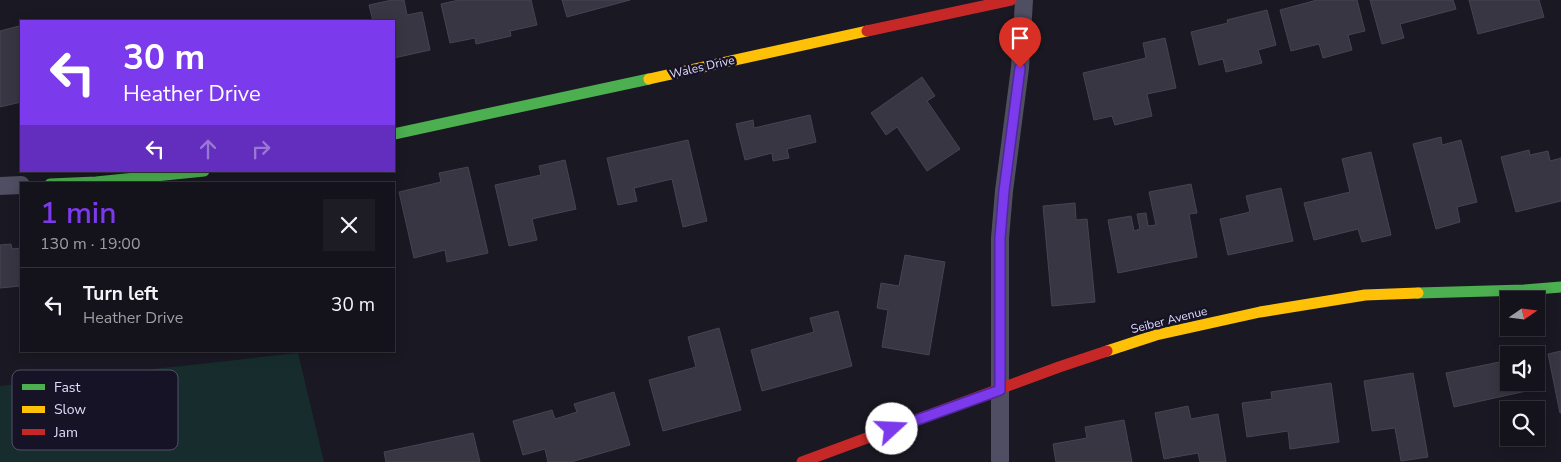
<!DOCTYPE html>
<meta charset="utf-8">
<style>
body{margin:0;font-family:"Nunito Sans",sans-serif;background:#1d1b23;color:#f1f3f6;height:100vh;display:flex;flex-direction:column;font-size:19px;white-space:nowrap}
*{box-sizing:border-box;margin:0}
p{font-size:16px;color:#9d9ea2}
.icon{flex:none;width:28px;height:28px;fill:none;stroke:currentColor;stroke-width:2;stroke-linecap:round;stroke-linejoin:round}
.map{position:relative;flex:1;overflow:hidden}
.sheet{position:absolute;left:20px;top:182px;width:375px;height:170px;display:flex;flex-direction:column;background:#14121a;border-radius:0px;box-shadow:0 2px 12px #0003,0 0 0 1px #333239}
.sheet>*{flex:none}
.banner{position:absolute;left:20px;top:20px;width:375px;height:152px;border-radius:0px;box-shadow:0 2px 12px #0003,0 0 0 1px #333239;background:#7c3aed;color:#fff;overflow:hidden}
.needle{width:32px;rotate:76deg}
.buttons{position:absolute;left:1500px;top:291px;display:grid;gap:10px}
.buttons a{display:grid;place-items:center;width:45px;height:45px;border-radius:0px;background:#14121a;box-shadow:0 2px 12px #0003,0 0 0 1px #333239;font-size:25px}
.pin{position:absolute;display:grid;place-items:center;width:42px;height:42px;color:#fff;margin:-51px -21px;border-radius:50% 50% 50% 0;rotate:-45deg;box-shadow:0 0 5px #0007}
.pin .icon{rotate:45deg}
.me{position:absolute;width:55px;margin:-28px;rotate:70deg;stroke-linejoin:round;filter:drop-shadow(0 0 4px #0008)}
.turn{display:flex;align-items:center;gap:18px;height:105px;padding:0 20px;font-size:22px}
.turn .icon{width:65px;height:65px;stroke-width:2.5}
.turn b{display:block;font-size:35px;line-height:42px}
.lanes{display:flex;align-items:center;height:48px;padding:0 20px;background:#0003;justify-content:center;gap:25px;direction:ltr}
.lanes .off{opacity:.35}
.round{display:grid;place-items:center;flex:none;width:52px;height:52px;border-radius:0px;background:#1d1b23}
.summary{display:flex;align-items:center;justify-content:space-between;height:85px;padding:0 20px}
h1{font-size:30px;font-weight:600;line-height:38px;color:#7c3aed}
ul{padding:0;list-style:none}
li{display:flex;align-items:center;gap:15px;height:75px;padding:0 20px;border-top:1px solid #333239}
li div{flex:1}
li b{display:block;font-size:19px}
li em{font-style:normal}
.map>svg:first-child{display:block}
</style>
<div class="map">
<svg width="1561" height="462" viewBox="0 0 1561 462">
<rect width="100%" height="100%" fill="#1a1822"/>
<path fill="#172d2d" d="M298 353 324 462H0V386Z"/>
<path fill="#393643" stroke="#474354" d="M392 0H404L407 15 422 12 430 50 394 58V21H373L369 5Z
M459 0H531L537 25 510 31 511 36 476 44 475 38 450 43 441 4Z
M562 0H630L567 17Z
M1317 0H1357L1365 31 1348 35 1352 50 1323 58 1319 44 1291 51 1280 10Z
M1370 0H1453L1456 9 1400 24 1404 38 1382 44Z
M1469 0H1539L1544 17 1478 34Z
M1267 10 1276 45 1258 50 1262 63 1226 72 1223 59 1199 65 1191 32 1228 23 1227 20Z
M19 26 21 34V102L0 107V31Z
M1165 38 1176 88 1147 94 1152 116 1115 125 1112 116 1094 120 1083 73 1146 58 1143 43Z
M922 77 935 96 927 101 960 149 927 171 897 127 886 135 871 113Z
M810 115 816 142 787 149 789 158 773 161 772 153 745 160 736 124 753 120 754 128Z
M1441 137 1442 145 1461 140 1477 202 1457 207 1460 222 1436 229 1413 144Z
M688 140 707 221 683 227 672 179 634 188 637 201 618 205 607 158Z
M1529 150 1530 155 1548 151 1550 161 1561 158V201L1516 212 1501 157Z
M1371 152 1391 235 1362 242 1358 229 1314 240 1304 203 1350 192 1342 159Z
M565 160 576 209 532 219 537 240 509 246 495 185 541 175 539 166Z
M468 167 488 253 447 262 445 250 414 258 399 192 441 182 439 173Z
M1191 184 1197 213 1189 214 1197 257 1118 273 1108 220 1131 216 1134 231 1140 229 1137 214 1146 213 1148 226 1156 225 1149 192Z
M1281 188 1293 241 1228 255 1220 219 1250 212 1246 196Z
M1075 203 1076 220 1087 219 1095 302 1052 306 1043 206Z
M11 244 12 249 21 248V286L0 288V245Z
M905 255 945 262 929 355 882 347 888 310 877 308 881 283 899 286Z
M838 311 852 366 762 391 751 350 814 332 810 318Z
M719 328 741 410 663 431 649 380 696 367 688 337Z
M1561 351V413H1560L1548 354Z
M1509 360V382H1529L1531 390 1454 407 1446 373Z
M1413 373 1428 457 1401 461 1395 428 1372 431 1364 381Z
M1331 383 1339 442 1290 449 1288 431 1247 437 1242 403 1272 399 1271 392Z
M614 392 630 445 571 462H548L545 449 523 455 513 421 552 410 555 419 577 412 574 404Z
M1188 406 1191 419 1218 414 1226 462H1200L1198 453 1164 459 1155 413Z
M1124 420 1132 462H1056L1053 444 1087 438 1085 427Z
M473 433 480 462H386L384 452Z"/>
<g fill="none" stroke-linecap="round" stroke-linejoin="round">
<path stroke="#4f4e62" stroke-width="18" d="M0 186 21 185
M1000 462V238L1004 191 1020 68 1024 0"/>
<path stroke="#4caf50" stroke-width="11" d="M394 134 649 79
M50 184 96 182 204 171
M1418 293 1524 290 1561 287"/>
<path stroke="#ffc107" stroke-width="11" d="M649 79 867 31
M1107 351 1156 335 1260 312 1365 295 1418 293"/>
<path stroke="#c62828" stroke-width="11" d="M867 31 1011 0
M802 462 1059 367 1107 351"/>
</g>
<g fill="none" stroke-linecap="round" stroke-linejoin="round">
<defs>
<path id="route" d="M892 429 1000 390V238L1004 191 1020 68"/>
</defs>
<use href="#route" stroke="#51269a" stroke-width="12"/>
<use href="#route" stroke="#7c3aed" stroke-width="9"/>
</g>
<g text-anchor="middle" stroke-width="5" stroke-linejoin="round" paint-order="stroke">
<g font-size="12" fill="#e0dcfb" stroke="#161327">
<text transform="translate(702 67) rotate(-13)" y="4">Wales Drive</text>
<text transform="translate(1169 320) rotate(-14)" y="4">Seiber Avenue</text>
</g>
</g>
<rect x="12" y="370" width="166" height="80" rx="8" fill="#161327" stroke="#534f67" stroke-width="1"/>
<rect x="22" y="384" width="23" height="6" fill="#4caf50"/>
<rect x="22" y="406" width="23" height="7" fill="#ffc107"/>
<rect x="22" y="429" width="23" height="6" fill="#c62828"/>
<g font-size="14" fill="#e0dcfb">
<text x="54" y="392">Fast</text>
<text x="54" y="414">Slow</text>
<text x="54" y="437">Jam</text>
</g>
</svg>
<div class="buttons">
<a><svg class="needle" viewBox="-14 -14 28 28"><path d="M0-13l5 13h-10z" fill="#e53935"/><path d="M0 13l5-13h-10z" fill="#9d9ea2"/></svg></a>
<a><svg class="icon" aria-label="sound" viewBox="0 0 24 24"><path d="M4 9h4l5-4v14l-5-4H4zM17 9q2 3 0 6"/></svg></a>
<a><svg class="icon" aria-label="search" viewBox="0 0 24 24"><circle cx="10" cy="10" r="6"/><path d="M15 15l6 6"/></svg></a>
</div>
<div class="pin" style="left:1020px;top:68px;background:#d93025"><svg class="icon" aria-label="arrive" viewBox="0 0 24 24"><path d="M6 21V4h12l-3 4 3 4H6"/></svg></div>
<svg class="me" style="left:892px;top:429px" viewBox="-20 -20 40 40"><circle r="19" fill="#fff"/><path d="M0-13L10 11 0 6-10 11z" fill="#7c3aed"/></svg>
<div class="banner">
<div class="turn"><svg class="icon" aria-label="left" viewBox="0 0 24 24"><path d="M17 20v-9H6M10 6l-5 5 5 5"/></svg><div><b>30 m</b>Heather Drive</div></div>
<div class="lanes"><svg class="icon" aria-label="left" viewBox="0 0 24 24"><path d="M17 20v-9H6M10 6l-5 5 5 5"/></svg><svg class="icon off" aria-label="ahead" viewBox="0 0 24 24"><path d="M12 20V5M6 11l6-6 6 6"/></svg><svg class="icon off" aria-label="right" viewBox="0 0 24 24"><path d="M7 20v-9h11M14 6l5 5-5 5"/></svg></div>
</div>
<section class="sheet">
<div class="summary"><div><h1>1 min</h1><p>130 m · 19:00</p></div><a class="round"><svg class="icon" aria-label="close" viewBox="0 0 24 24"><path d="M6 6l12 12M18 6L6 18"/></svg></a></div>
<ul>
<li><svg class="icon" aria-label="left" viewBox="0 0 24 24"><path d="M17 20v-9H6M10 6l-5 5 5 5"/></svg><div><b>Turn left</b><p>Heather Drive</p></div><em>30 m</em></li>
</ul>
</section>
</div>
